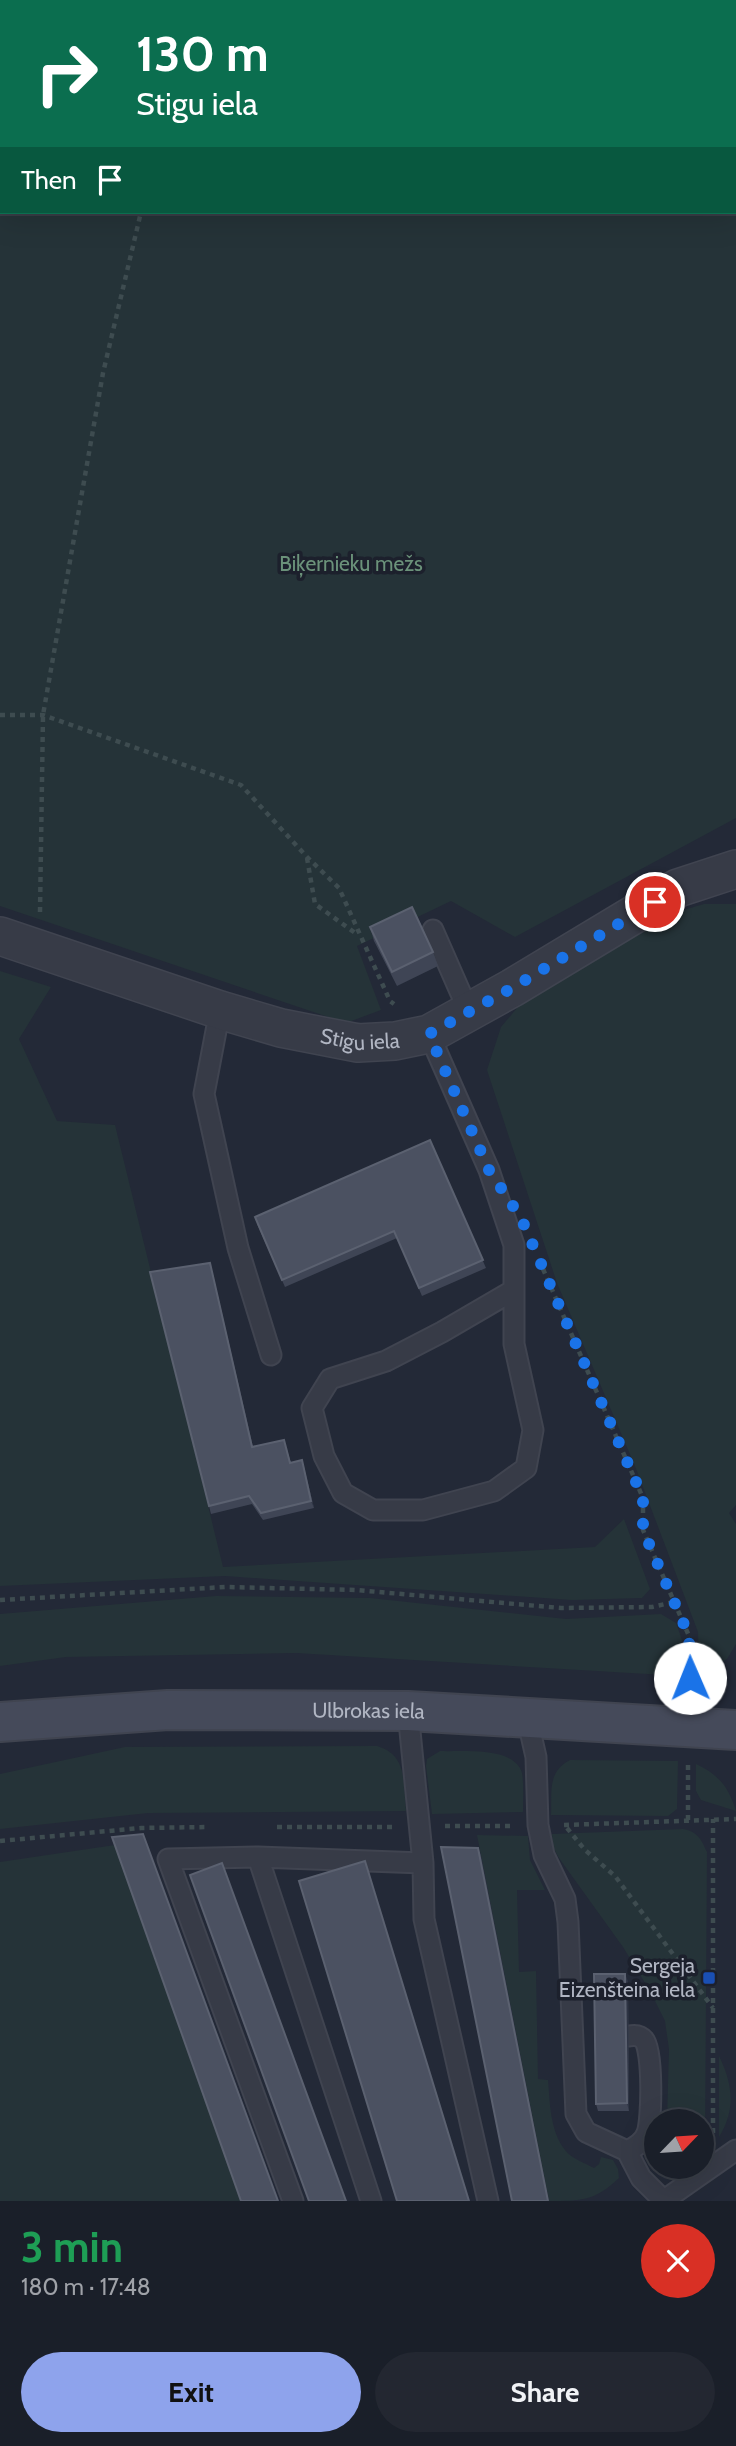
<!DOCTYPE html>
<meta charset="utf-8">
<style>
body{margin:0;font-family:Cabin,sans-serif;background:#232731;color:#f1f3f6;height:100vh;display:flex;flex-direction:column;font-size:26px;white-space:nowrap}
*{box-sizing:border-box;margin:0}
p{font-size:23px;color:#9fa2a8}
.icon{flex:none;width:38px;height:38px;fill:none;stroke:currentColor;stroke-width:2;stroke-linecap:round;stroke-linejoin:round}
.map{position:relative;height:2201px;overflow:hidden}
.panel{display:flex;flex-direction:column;background:#1a1f29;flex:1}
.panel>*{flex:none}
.hud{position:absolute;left:0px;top:0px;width:737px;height:214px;box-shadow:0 7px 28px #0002,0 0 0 2px #383d46;background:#0b6e4f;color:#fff;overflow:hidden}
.needle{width:46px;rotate:65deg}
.buttons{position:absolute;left:644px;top:2109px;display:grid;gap:14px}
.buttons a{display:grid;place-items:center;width:70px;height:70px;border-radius:50%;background:#1a1f29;box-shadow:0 7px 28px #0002,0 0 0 2px #383d46;font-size:35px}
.pin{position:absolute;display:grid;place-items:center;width:60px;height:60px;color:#fff;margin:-30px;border:4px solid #fff;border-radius:50%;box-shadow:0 2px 7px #0007}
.me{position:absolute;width:77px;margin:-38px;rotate:359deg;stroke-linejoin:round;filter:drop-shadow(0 0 5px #0008)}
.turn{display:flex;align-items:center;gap:24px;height:147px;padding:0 21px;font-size:32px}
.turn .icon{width:91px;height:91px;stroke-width:2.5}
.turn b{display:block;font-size:49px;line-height:60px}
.then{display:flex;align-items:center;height:66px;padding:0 21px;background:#0003;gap:14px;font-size:26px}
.round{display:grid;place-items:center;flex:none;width:74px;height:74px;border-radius:37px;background:#232731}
.head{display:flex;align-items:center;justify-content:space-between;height:119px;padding:0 21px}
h1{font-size:42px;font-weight:700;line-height:52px;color:#1e9e55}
.cta{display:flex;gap:14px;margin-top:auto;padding:14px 21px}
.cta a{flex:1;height:80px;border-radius:42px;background:#8ea3ec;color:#111;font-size:28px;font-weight:700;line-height:80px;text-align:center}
.cta a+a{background:#232731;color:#f1f3f6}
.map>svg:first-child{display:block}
</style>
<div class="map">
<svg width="736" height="2201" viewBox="0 0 736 2201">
<rect width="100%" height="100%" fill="#232937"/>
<path fill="#253338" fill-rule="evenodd" d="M0 0H736V818L515 937 451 901 357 946 381 1010 346 1023 0 906ZM2 2H735V212H2Z
M704 904H736V1505L729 1513 736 1524V1644L727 1659 699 1675 698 1632 635 1466 557 1283 487 1070 501 1027 523 1001 673 913Z
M0 971 51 987 19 1039 57 1121 115 1125 223 1567 595 1547 624 1519 650 1589 642 1598 572 1600 225 1576 0 1586Z
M216 1596 370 1598 566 1619 661 1614 676 1623 682 1640 681 1676 296 1653 66 1657 0 1666V1614Z
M377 1746C408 1755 403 1783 406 1811L148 1813 0 1829V1774L125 1747Z
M440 1751C462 1752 515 1746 522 1773 524 1785 523 1800 523 1812L432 1814 426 1766 427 1759Z
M570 1760 678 1761 677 1809 668 1816 551 1815C552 1792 547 1772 570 1760Z
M696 1764C718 1774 729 1787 736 1811L701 1800 696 1791Z
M683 1829C698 1832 701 1839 707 1852L705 2145 702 2147V2121H667L669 2049 665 2021 650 1991 623 1947 559 1858 553 1847 552 1834Z
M477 1835 528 1836 530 1860 545 1890H517L519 1972 536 1971 538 2079 548 2080C550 2103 550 2131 565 2150 572 2159 585 2163 594 2168L599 2164 601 2157 613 2160 618 2169 619 2178C595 2201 581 2201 549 2201Z
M115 1845 241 2201H0V1862Z
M719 2056C733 2084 736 2110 719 2137Z"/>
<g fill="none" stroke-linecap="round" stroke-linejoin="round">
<defs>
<path id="lane" d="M433 930 469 1012
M220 1010 204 1094 238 1248 271 1355
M429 1034 489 1170 514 1245V1344L533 1430 526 1468 494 1491 423 1510H373L343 1493 324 1456 312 1408 330 1379 386 1361 442 1332 514 1290
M408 1711 423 1863 424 1919 488 2201
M527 1717 536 1757 538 1825 544 1855 565 1899 568 1922 576 2114 586 2132 627 2151 641 2178 663 2200
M258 1857 371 2201
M627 2151C636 2147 644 2142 647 2133 652 2120 653 2050 644 2040 640 2035 634 2035 629 2036
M293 2201 168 1859 258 1857 423 1863
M663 2201 736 2150"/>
<g id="street">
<path id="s1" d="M0 936 220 1010 281 1028 358 1043 395 1041 429 1034 512 988 678 888 736 869"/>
</g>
<g id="secondary">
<path id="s2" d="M0 1722 168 1710 408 1711 736 1730"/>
</g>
</defs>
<use href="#lane" stroke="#404450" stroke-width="23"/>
<use href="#street" stroke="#404450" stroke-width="40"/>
<use href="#secondary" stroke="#404450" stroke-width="42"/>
<path stroke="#3e4c50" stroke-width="4.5" stroke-dasharray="5 5" stroke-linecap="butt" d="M191 2 192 0
M0 715H43L241 785 307 857 339 888 390 1001 394 1004
M307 858 315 904 358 935
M40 912 43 715 103 373 141 212
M543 1269 643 1498V1530L689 1636 690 1678
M0 1600 225 1587 356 1590 561 1608 652 1607 674 1602
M688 1820V1763
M564 1825 736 1819
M445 1826H513
M277 1827H394
M567 1828 585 1850 615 1876 713 2008
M0 1841 141 1828 208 1827
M713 2133V1819"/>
<use href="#lane" stroke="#373b47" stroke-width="19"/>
<use href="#street" stroke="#373b47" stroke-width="37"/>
<use href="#secondary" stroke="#454a5a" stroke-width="38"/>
</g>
<path fill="#3f4555" d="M370 927 433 952 438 966 397 986 374 941Z
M430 1140 486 1268 422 1296 397 1238 285 1287 257 1224Z
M210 1263 212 1270 253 1447 284 1440 291 1463 304 1467 314 1508 263 1520 252 1504 211 1514 209 1506Z
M628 1981 629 2111H598L596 2104Z"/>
<path fill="#2e3444" d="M210 1263 212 1270 254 1454 252 1447Z
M302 1460 304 1467 314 1508 311 1501Z
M478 1848 481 1855 549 2201H548Z
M625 1974 628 1981 629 2111 627 2103Z"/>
<path fill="#4b5161" stroke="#5b6170" stroke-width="2" d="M412 907 433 952 392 972 370 927Z
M430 1140 483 1260 419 1288 394 1231 282 1280 255 1217Z
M210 1263 252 1447 284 1440 290 1463 302 1460 311 1501 261 1513 249 1496 209 1506 150 1272Z
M143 1834 278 2201H241L112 1837Z
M441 1847 478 1848 548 2201H512Z
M365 1861 469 2201H397L299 1881Z
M222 1863 346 2201H309L190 1875Z
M594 1974H625L627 2103 596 2104Z"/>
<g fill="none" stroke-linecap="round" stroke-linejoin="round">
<path stroke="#1a73e8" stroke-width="12" stroke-dasharray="0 21.6" d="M655 902 512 988 429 1034 489 1170 521 1218 643 1498V1530L689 1636 690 1678"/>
</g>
<rect fill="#1a4fb4" stroke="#1c202c" stroke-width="2.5" x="702" y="1971" width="14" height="14" rx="3.5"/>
<g text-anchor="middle" stroke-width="7" stroke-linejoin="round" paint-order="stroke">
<g font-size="21" fill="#6b927a" stroke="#1c202c">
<text x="351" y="571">Biķernieku mežs</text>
</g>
<g font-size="21" fill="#b1b6c3" stroke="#1c202c">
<text dy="7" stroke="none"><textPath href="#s1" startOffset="376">Stigu iela</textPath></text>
<text dy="7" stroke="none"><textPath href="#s2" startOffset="369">Ulbrokas iela</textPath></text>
</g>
<g font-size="21" fill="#b1b6c3" stroke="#1c202c" text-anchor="end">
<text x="695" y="1973">Sergeja<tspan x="695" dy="24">Eizenšteina iela</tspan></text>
</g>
</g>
</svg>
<div class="buttons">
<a><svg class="needle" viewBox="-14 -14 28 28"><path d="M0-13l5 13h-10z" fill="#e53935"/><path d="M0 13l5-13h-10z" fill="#9fa2a8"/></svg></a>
</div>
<div class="pin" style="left:655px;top:902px;background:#d93025"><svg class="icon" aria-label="arrive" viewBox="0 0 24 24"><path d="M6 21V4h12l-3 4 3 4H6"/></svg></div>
<svg class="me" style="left:690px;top:1678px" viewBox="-20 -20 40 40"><circle r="19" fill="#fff"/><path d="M0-13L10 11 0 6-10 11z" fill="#1a73e8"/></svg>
<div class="hud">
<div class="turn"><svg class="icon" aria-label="right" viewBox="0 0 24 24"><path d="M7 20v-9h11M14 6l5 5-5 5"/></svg><div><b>130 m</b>Stigu iela</div></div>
<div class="then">Then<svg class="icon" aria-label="arrive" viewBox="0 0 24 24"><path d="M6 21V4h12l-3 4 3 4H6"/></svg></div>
</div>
</div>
<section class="panel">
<div class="head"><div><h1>3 min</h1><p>180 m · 17:48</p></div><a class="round" style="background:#d93025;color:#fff"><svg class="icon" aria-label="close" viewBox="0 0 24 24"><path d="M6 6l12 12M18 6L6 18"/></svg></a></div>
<div class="cta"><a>Exit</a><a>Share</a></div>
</section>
